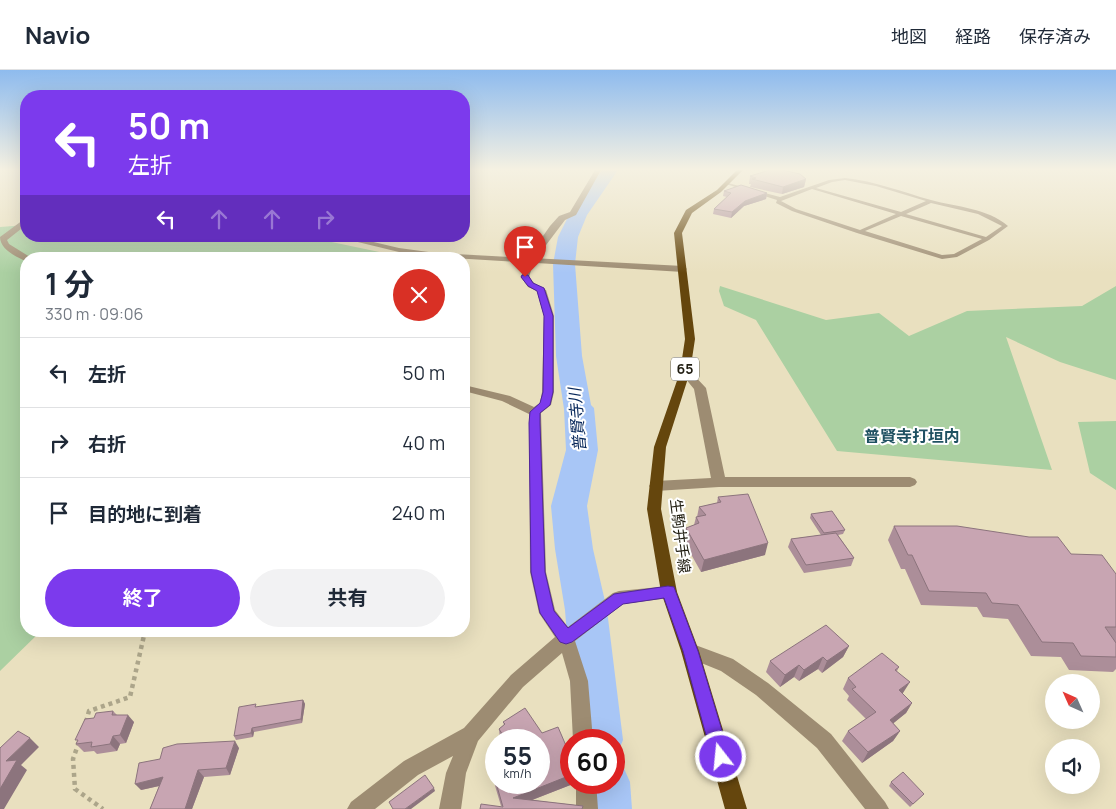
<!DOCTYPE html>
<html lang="ja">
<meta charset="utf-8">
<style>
body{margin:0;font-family:Manrope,"Noto Sans JP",sans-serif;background:#f2f2f3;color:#1f2937;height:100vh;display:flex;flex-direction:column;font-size:19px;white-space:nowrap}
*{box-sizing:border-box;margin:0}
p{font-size:16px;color:#747a83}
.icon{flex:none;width:28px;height:28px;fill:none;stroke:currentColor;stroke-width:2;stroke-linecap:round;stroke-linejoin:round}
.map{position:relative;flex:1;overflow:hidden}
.sheet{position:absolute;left:20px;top:182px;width:450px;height:385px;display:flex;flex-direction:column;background:#fff;border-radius:20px;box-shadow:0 5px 20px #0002}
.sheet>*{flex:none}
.top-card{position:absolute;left:20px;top:20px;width:450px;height:152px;border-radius:20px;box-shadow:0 5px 20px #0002;background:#7c3aed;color:#fff;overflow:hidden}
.needle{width:32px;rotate:315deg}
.fabs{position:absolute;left:1045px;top:604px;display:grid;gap:10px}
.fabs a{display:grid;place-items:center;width:55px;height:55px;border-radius:50%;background:#fff;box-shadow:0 5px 20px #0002;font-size:25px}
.speed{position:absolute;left:485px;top:659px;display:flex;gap:10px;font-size:25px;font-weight:700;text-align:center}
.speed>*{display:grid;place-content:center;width:65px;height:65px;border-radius:50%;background:#fff;box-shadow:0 5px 20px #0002;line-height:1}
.speed small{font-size:12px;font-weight:400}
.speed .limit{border:8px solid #d22;background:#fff;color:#111}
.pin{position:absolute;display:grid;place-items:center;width:42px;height:42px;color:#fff;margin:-51px -21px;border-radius:50% 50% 50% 0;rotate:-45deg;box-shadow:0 0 5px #0007}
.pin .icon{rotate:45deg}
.me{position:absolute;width:55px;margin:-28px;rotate:344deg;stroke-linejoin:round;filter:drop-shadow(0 0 4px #0008)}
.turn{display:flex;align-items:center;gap:18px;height:105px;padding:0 25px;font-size:22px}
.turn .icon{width:65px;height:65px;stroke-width:2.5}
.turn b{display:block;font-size:35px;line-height:42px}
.lanes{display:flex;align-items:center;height:48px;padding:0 25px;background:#0003;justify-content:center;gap:25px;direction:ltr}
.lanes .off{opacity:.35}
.round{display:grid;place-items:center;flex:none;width:52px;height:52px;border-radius:26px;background:#f2f2f3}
.headline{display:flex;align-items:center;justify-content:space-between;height:85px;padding:0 25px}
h1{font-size:30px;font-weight:700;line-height:38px}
.button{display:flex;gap:10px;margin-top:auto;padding:10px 25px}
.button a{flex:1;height:58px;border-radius:30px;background:#7c3aed;color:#fff;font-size:20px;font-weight:700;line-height:58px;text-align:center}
.button a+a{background:#f2f2f3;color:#1f2937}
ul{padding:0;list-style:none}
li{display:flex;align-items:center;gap:15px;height:70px;padding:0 25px;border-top:1px solid #e0e1e3}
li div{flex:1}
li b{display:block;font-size:19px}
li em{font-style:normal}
header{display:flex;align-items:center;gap:30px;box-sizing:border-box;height:70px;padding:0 25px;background:#fff;border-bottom:1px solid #e0e1e3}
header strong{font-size:24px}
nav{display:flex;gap:28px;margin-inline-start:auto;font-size:18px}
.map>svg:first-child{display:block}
</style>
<header>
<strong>Navio</strong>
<nav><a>地図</a><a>経路</a><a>保存済み</a></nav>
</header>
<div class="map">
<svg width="1116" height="739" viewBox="0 0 1116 739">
<rect width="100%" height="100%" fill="#e9e0bf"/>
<path fill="#abd0a2" d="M26 155V166H303L408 188 26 189V561H41L0 601V157Z
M720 216 826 250 879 243 909 266 967 241 1082 236 1116 216V310L1060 292 1006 267 1052 400 837 381 756 250 724 236 719 221Z
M1116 351V420L1090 403 1078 352Z"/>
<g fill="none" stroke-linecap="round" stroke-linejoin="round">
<path fill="#a8c6f6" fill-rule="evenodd" d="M602 100H618L587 145 578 167 575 194 582 286 591 335 594 338 598 380 587 436 593 479 607 540 623 670 616 687 614 688V670H575L565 540 555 479 551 436 566 380 564 339 556 286 553 194 558 167 569 145Z
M614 690 622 694 630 712 632 739H580L578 712H614Z"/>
<path stroke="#aca58a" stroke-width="4.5" stroke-dasharray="4 4" stroke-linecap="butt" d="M86 652 89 641 130 627 145 561
M79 672 73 689 75 719 103 739"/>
<path fill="#9d8c72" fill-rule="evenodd" d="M845 108C875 111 902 122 931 130 957 137 987 138 1008 156L989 170 957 187 942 189 857 163 792 141 776 133 777 130 726 114 728 113 780 127 829 110ZM845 110 876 116 926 131 901 142 816 118 832 112ZM812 119 896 144 860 160 796 139 781 131ZM931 133 978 144 1002 156 986 167 906 144ZM901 146 982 169 954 184 942 185 865 161Z"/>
<path fill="#9d8c72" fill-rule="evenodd" d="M595 100H601L576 145 565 150 534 191 529 207 534 213 546 220 554 246V322L551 335 541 343 546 502 555 540 568 557 613 523 619 521 669 516 675 517 677 522 675 527 669 528 623 534 575 571 588 611 593 670H573L570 611 562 583 523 617 478 671 466 703 461 739H439L446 703 453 686 418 705 375 739H347L351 732 404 691 464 658 511 605 555 567 539 543 530 502 529 344 502 331 464 321V315L510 326 534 337 540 333 542 322 544 246 537 221 528 217 521 207 527 189 550 156 559 146 570 142Z
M23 150H26V155L7 170 9 174 30 187 31 189H26V191C16 187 0 179 0 167Z
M685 299 689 300 706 318 725 407H910L915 409 917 412 915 415 910 417H719L656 421 651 419 649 416 651 413 656 411 711 408 694 319 680 302Z
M690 573 733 589 768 613 831 664 885 732 889 739H865L817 678 756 625 721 601 684 586 681 581 684 576Z
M576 712H596L598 739H576Z"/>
<path fill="#9d8c72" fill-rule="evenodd" d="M333 166H348L399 178 436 183 683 196 687 199 683 202 436 187 399 182Z"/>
<path fill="#65460d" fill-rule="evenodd" d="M737 100H743L721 122 692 143 682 163 695 269 690 302 666 377 661 439 677 522 699 581 747 739H725L681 581 661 522 647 439 654 377 680 302 685 269 674 163 686 140 717 120Z"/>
</g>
<path fill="#ac8e99" d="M750 106 806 109 804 117 782 124 750 117 751 114H749Z
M724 121 767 123 766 129 744 136 731 148 713 144 714 139 727 127 723 126Z
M718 427 765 485 701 502 683 470 686 458 694 455 696 447H697L699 437 717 433Z
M811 444 845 460 843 464 838 465 854 488 851 496 804 503 788 477 791 469 821 465 810 448Z
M894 456 1071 484 1116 504V572H1115L1116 573V599L1113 602 1069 600 1061 587 1031 586 1008 549 983 547 977 537 921 535 905 499H901L888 470Z
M849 576 843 587 822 603 818 599 799 611 794 607 780 617 766 602 770 591Z
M899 597 897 601 903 623 902 624 912 633 906 643 893 653 900 661 893 671 862 693 842 671 848 661 866 649 847 630 849 626 843 619 848 608Z
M303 630 305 634 302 653 254 662 253 667 236 670 234 666 257 637Z
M113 641 117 645 134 652 126 673 120 674 117 681 97 684 94 681 84 682 76 674 94 648Z
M503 652 542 663 567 678V688L571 712H573V714L532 730 583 736H501L491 702 490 692 496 712 539 670H500L499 659 504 655Z
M239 678 230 705 204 707 192 739H150L159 716 141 720 160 689Z
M891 712 924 724 910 737 889 716Z"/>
<path fill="#8c747d" d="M806 109 804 117 782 124 783 117Z
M767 123 766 129 744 136 731 148 732 142 745 131Z
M768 473 765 485 701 502 704 490Z
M849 576 843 587 822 603 827 591Z
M823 587 818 599 799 611 804 600Z
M799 595 794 607 780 617 785 605Z
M910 612 903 623 892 631 899 620Z
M303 630 305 634 302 653 301 649Z
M912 633 906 643 884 661 890 650Z
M128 645 134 652 126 673 120 665Z
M252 658 254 662 253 667 251 663Z
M900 661 893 671 862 693 868 682Z
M113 666 120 674 117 681 110 674Z
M30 668 39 677 21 695 27 700 4 739H0V719L6 691Z
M235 671 239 678 230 705 226 698Z
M567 678V688L563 680Z
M198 700 204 707 192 739H185Z
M571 705V712H573V714L514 737 513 728Z
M163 707 168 714 141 720 135 714Z
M434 718 435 721 411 739H405Z"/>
<path fill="#c8a5b2" stroke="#8c747d" d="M770 100H782L800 104 806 109 783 117 752 109 756 108 750 106Z
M741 115 767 123 745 131 732 142 714 139 731 123 724 121Z
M748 424 768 473 704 490 686 458 699 453 696 447 706 445 699 437 721 432 718 427Z
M832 441 845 460 824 463 811 444Z
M894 456H957L1029 467H1058L1071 484 1102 485 1116 504V557H1105L1116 573V587L1081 586 1073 573 1042 572 1018 535 992 533 986 523 929 521 912 485H908Z
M836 463 854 488 806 495 791 469Z
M826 555 849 576 827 591 823 587 804 600 799 595 785 605 770 591Z
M882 583 899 597 895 600 910 612 899 620 912 633 890 650 900 661 868 682 848 661 876 642 852 619 856 617 848 608Z
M303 630 301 649 252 658 251 663 234 666 239 637 256 634 255 637Z
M525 638 542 663 558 657 567 678 563 680 571 700V705L513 728 583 736 582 739H480L481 734 503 737 490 692 496 690V712H539V670H506L499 659 505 654 503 652Z
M113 641 112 645H128L120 665 113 666 110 674 91 677 92 672 76 674 78 670H75L85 649 94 648 96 643Z
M18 661 30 668 6 691 17 690 0 719V678Z
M235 671 226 698 198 700 185 739H150L163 707 135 714 139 693 160 689 163 678 177 674Z
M903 702 924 724 913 734 891 712Z
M425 705 434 718 405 739H393L389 732Z"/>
<linearGradient id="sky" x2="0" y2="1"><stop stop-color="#8ebbee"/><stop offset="0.49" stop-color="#f5f1e2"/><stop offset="1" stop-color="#f5f1e2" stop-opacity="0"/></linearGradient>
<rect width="1116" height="203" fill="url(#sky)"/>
<path fill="#7c3aed" stroke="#51269a" d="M522 205H528L533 213 544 218 553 246V322L550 335 540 343V353L545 502 554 541 568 558 614 524 668 516 674 517 698 581 730 687 728 693 721 696 715 693 712 687 683 581 664 528 623 534 572 572 566 574 560 572 540 543 531 502 529 353 530 342 540 333 543 322 544 246 537 221 528 216 521 207Z"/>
<g text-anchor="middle" stroke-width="4" stroke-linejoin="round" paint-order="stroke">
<rect fill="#fff" stroke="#626058" stroke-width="1" x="671" y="287.5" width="28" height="23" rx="4"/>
<g font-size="14" font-weight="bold" fill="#1f1c10">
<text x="685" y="304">65</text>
</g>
<g font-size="15" fill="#1f1c10" stroke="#fff">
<text transform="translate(680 466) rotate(83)" y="5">生駒井手線</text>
</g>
<g font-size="16" font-style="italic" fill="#07275a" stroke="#fff">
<text transform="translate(577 350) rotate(-95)" y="6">普賢寺川</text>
</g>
<g font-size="16" font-weight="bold" fill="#1f5162" stroke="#fff">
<text x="912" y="372">普賢寺打垣内</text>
</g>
</g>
</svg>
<div class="fabs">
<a><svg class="needle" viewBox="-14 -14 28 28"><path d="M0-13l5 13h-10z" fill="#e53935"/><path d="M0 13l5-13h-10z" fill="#747a83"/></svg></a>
<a><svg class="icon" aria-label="sound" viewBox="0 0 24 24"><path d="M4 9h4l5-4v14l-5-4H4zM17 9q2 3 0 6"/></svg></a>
</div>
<div class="speed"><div>55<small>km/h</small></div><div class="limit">60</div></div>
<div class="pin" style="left:525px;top:207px;background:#d93025"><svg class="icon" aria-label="arrive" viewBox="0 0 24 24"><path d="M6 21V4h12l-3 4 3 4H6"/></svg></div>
<svg class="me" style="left:721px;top:687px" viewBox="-20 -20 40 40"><circle r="17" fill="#7c3aed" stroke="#fff" stroke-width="3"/><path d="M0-11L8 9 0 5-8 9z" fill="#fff"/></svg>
<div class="top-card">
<div class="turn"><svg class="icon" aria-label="left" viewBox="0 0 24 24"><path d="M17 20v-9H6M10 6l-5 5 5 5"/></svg><div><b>50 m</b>左折</div></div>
<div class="lanes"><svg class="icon" aria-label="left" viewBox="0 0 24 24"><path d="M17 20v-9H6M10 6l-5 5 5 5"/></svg><svg class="icon off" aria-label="ahead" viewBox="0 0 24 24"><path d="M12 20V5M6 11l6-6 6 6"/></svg><svg class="icon off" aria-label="ahead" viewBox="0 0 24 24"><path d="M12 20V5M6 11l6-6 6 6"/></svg><svg class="icon off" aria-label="right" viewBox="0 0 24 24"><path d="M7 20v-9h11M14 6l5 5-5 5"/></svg></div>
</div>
<section class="sheet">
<div class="headline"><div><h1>1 分</h1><p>330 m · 09:06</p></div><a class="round" style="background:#d93025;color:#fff"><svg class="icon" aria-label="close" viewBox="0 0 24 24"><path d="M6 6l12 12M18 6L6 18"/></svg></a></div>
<ul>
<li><svg class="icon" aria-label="left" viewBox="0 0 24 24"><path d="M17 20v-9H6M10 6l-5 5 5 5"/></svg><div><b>左折</b></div><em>50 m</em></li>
<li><svg class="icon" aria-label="right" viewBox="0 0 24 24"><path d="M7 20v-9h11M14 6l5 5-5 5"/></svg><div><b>右折</b></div><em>40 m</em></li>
<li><svg class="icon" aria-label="arrive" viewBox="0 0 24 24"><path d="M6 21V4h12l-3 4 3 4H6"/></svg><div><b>目的地に到着</b></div><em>240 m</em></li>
</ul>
<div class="button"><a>終了</a><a>共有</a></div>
</section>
</div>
